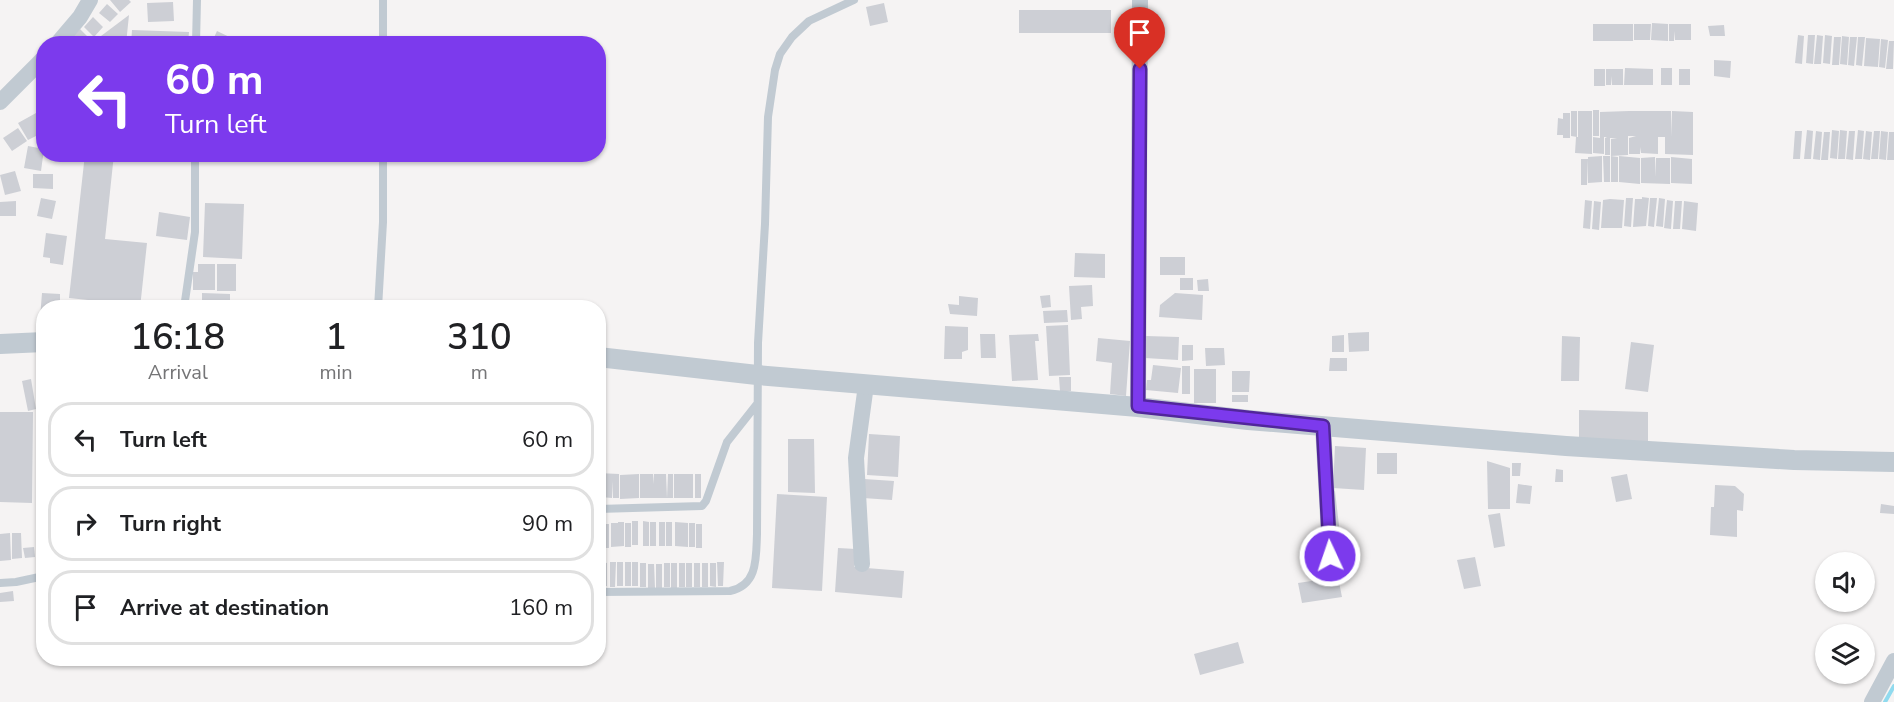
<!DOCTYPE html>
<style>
body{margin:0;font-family:"Nunito Sans",sans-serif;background:#f6f6f6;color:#202124;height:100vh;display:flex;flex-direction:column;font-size:22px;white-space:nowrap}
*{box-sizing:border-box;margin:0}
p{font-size:20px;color:#757577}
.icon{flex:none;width:33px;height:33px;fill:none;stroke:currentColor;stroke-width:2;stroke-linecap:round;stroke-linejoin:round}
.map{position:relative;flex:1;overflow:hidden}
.details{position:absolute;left:36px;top:300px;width:570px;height:366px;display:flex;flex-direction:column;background:#fff;border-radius:24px;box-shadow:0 2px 4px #0004}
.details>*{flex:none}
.guide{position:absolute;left:36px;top:36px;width:570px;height:126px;border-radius:24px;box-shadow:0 2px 4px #0004;background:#7c3aed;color:#fff;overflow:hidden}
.fabs{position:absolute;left:1815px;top:552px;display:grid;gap:12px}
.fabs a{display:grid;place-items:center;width:60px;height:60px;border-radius:50%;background:#fff;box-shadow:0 2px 4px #0004;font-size:30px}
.pin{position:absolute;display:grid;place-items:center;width:51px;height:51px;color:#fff;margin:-62px -26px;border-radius:50% 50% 50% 0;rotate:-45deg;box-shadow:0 0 6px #0007}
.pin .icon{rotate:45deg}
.me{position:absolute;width:66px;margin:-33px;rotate:357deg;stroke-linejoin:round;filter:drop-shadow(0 0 4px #0008)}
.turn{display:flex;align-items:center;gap:21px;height:126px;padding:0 30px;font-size:27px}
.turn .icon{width:78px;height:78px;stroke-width:2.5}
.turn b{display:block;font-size:42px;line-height:51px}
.eta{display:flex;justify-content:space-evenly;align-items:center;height:102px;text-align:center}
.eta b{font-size:36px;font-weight:600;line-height:42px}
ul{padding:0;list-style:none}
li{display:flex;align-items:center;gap:18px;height:75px;margin:0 12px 9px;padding:0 18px;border:3px solid #e0e0e0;border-radius:24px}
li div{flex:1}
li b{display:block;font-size:22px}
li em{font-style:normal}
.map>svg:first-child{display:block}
</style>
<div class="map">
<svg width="1894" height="702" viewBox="0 0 1894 702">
<rect width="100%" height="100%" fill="#f5f3f3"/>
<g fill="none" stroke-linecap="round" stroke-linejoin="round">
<path stroke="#90daee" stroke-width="4" d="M1885 702 1894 686"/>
</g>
<path fill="#cdcfd5" d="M110 0H129L131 2 120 12Z
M173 2 174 21 148 22 147 3Z
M884 3 888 22 870 26 866 7Z
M107 4 118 14 110 22 99 13Z
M1019 10H1111V33H1019Z
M129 15 126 44H97V39Z
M93 17 103 27 94 37 84 27Z
M1652 23 1668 24V41L1651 40Z
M1593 24H1633V41H1593Z
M1634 24H1651L1650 40H1634Z
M1669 24H1691V40H1675L1674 31V41H1669Z
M1724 25 1725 36H1710L1708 26Z
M80 29 90 39 86 44H69L67 42Z
M132 30 189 32 188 44H131Z
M217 31 244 44H211Z
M1798 35 1804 36 1802 64 1795 63Z
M1808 35H1815L1813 64 1806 63Z
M1817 35 1823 36 1821 64H1814Z
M1825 35 1832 36 1830 64 1823 63Z
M1842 36 1849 37 1847 65 1840 64Z
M1834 37H1841L1839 65H1832Z
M1850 37H1857L1854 66 1848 65Z
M1858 37H1865L1862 66 1856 65Z
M1866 38 1880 39 1878 67 1864 66Z
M1881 39 1888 40 1885 68 1879 67Z
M1889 41H1894L1893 69H1886Z
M1714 60 1731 61 1730 78 1714 76Z
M1625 68 1653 69V85H1624Z
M1661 68H1672V85H1661Z
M1594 69H1605V86H1594Z
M1606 69H1623V85H1612L1611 76V85H1606Z
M1679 69H1690V85H1679Z
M1593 110H1599V136H1593Z
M1571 111H1577V137L1571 136Z
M1578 111H1592V154L1575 153 1576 137H1578Z
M1629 111H1671V137L1672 111 1693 112V155L1665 154V137H1658V154L1641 153 1640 147V154H1629V138L1636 136H1628V155L1611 156V139L1617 138H1610V155H1605V138L1607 137H1604V154L1593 153V137L1600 138V112Z
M36 113 44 127V132L28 140 18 123Z
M1563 113H1570V138H1563V127V135H1557L1558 118 1563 119Z
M18 128 27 141 12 151 3 138Z
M1807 130 1813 131 1811 159H1804Z
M1832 130 1839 131 1837 159 1830 158Z
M1840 130 1847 131 1845 159H1838Z
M1858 130 1864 131 1862 159H1855Z
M1795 131H1802L1800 159H1793Z
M1816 131 1822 132 1820 160 1813 159Z
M1849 131H1855L1853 160 1846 159Z
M1866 131 1872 132 1870 160 1863 159Z
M1874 131H1880L1878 159H1871Z
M1881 131 1888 132 1886 160 1879 159Z
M1824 132H1830L1828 160H1821Z
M1889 132H1894V160H1887Z
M28 146 44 149 41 171 24 168Z
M85 154H114L105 239 147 243 140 308H106L107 302 69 298Z
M1602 156V182L1588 183V157Z
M1603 156H1610V182H1604Z
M1611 156 1618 157V182H1611Z
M1619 156 1640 158V184L1619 182Z
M1655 157V177L1656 158H1670V184L1641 183V158Z
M1671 157 1692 159V184L1671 183Z
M1581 159H1588L1587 185H1581Z
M15 171 21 191 5 195 0 175Z
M33 174H53V189L33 188Z
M1642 197 1649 198 1646 226 1633 227 1635 199H1642Z
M41 198 56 201 52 219 37 216Z
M1626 198H1633L1631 227 1624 226Z
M1650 198H1657L1654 227 1648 226Z
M1659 198 1665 199 1663 227 1656 226Z
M1610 199 1624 200 1622 228H1601L1603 200Z
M1585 200 1592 201 1590 229 1583 228Z
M1667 200 1673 201 1671 229 1664 228Z
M16 201V216H0V202Z
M1594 201 1601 202 1599 230 1592 229Z
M1675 201H1682L1680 229H1673Z
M1684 201 1698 203 1696 231 1682 229Z
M205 203 244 204 242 259 203 257Z
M159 212 190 217 187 240 156 236Z
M46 233 67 236 63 265 50 263V258L43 257Z
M1075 253 1105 254V278L1074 277Z
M1160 257H1185V275H1160Z
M198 264H215V290H193V272H198Z
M217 264H236V291H217Z
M1180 278H1193V290H1180Z
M1208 279 1209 291H1198L1197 280Z
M1092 285 1093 306 1081 307 1082 319 1071 320 1069 286Z
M42 293 60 294V308H44V318H40Z
M202 293 230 294V308H202Z
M1175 293 1203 295 1202 320 1159 317 1160 305Z
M1050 295 1051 307 1042 308 1040 296Z
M959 296 978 298 977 316 950 314 948 304 959 305Z
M1067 310 1068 322 1044 323 1043 311Z
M1068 325 1070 375 1049 376 1046 326Z
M945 326 968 327V350L962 352V359H944Z
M1369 332V351L1349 352 1348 333Z
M980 334H995L996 358H981Z
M1038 334 1039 341H1035L1038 380 1012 381 1009 335Z
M1344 335V352H1332V336Z
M1146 336 1179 337 1178 360 1145 358Z
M1562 336 1580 337 1579 381H1561Z
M1098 338 1130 341 1126 396 1110 394 1112 363 1096 361Z
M1631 342 1654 345 1648 392 1625 389Z
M1182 345H1193V360L1182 361Z
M1205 348H1224L1225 365 1206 366Z
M1330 358H1347V371H1329Z
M1153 365 1181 368 1178 393 1146 390 1147 380H1151Z
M1182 366H1190V394H1182Z
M1194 369H1216V403H1194Z
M1232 371H1250L1249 392H1232Z
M1059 377H1071V391H1060Z
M31 379 36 409 28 411 22 381Z
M1232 395H1248V402H1232Z
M1579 410 1648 412V443L1579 441Z
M0 412H33L32 503 0 502Z
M869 434 900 436 898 477 867 475Z
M788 439H814L815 493 788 492Z
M1335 446 1366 448 1364 490 1333 488Z
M1377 453H1397V474H1377Z
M1487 461 1510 468V509H1488Z
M1512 463H1521L1520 476H1512Z
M1556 469 1563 470V482H1555Z
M598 473 619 474V498H613V481L612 498 600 497Z
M639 474V498L620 499V475Z
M640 474H653V484L654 474H666L667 498H640Z
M668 474H673V498H667Z
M674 474H693V498H674Z
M695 474H701V498H695Z
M1627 474 1632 499 1616 502 1611 477Z
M864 479 894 481 892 500 863 498Z
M1518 484 1532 486 1530 504 1516 503Z
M1715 485 1735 486 1744 494 1743 511 1737 510V537L1710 535 1711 507H1714Z
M1335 491 1342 551H1335L1328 492Z
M777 494 827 497 822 591 772 588Z
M1881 504 1894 506V514L1880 513Z
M1500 513 1505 546 1494 548 1488 515Z
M632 521H638V545H632Z
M643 521 649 522V546H643Z
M618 522H624V546L611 547V523H618Z
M650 522H656V546H650Z
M659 522H665V546H659Z
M666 522H672V546H666Z
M675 522 688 523V547L675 546Z
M625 523H631V547H625Z
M689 523H695V547H689Z
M603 524H609V548H603Z
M696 524H702V548H696Z
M40 528H44V554H39Z
M10 533 11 560 0 561V534Z
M12 533H21L22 558 12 559Z
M34 547 35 557 25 558 23 548Z
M838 548 856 549 854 567 904 571 902 598 835 592Z
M1475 557 1481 586 1464 589 1457 560Z
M601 562 607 563V586H601Z
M610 562H616L615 587H610Z
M617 562H623V586H617Z
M625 562H631V586H625Z
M632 562H638V586H632Z
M717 562H724L723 586H718Z
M640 563H646V587H640Z
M664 563H670V587H664Z
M671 563H677V588H671Z
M679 563H685V587H679Z
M686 563H692V587H686Z
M694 563H700V587H694Z
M702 563H708V587H702Z
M710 563H716V587L710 586Z
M648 564H654L655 588H648Z
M656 564H662V588H656Z
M1338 577 1342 597 1302 603 1298 583Z
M13 591 14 601 0 602V593Z
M1238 642 1244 663 1200 675 1194 654Z"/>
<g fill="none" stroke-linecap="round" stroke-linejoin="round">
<path stroke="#c1cad2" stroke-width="8" d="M383 0V44
M196 44 197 0
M184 308 195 232V154
M378 308 383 222V154
M598 509 702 506 706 501 727 442 757 404
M0 583 16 582 44 576
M598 592 730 591C758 585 756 558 757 534L758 343 765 224 768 117 775 70 780 54 792 37 809 21 854 0"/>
<path stroke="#c1cad2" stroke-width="16" d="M57 44 80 17 90 0
M0 102 44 58
M1138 407 1140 0
M1323 426 1331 572
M862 564 856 458 866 385
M1872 702 1894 661"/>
<path stroke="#c1cad2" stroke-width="20" d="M0 344 44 342
M598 357 757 375 1138 407 1248 420 1566 446 1794 460 1894 462"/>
</g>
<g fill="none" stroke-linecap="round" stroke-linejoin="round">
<defs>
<path id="route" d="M1140 69 1138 406 1323 426 1330 556"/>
</defs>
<use href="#route" stroke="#51269a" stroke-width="15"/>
<use href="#route" stroke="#7c3aed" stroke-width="10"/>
</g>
</svg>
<div class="fabs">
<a><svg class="icon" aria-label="sound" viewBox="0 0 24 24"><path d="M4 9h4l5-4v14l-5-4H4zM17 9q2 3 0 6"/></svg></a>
<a><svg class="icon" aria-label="layers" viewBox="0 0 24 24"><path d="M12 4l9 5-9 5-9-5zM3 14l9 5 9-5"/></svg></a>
</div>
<div class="pin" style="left:1140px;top:69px;background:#d93025"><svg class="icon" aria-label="arrive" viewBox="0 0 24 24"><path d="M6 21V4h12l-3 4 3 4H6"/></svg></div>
<svg class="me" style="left:1330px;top:556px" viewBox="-20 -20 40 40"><circle r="17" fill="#7c3aed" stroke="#fff" stroke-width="3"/><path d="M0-11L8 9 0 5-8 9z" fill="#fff"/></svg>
<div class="guide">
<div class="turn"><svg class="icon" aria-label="left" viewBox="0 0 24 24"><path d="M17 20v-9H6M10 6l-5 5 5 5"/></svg><div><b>60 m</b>Turn left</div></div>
</div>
<section class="details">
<div class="eta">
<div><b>16:18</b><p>Arrival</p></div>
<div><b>1</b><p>min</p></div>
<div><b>310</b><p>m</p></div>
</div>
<ul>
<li><svg class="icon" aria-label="left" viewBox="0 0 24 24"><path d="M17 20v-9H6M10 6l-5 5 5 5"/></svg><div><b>Turn left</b></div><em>60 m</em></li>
<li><svg class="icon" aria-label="right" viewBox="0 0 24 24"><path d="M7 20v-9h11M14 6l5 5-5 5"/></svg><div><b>Turn right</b></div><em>90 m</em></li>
<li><svg class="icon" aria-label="arrive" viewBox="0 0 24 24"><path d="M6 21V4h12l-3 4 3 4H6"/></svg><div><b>Arrive at destination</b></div><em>160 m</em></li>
</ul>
</section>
</div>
